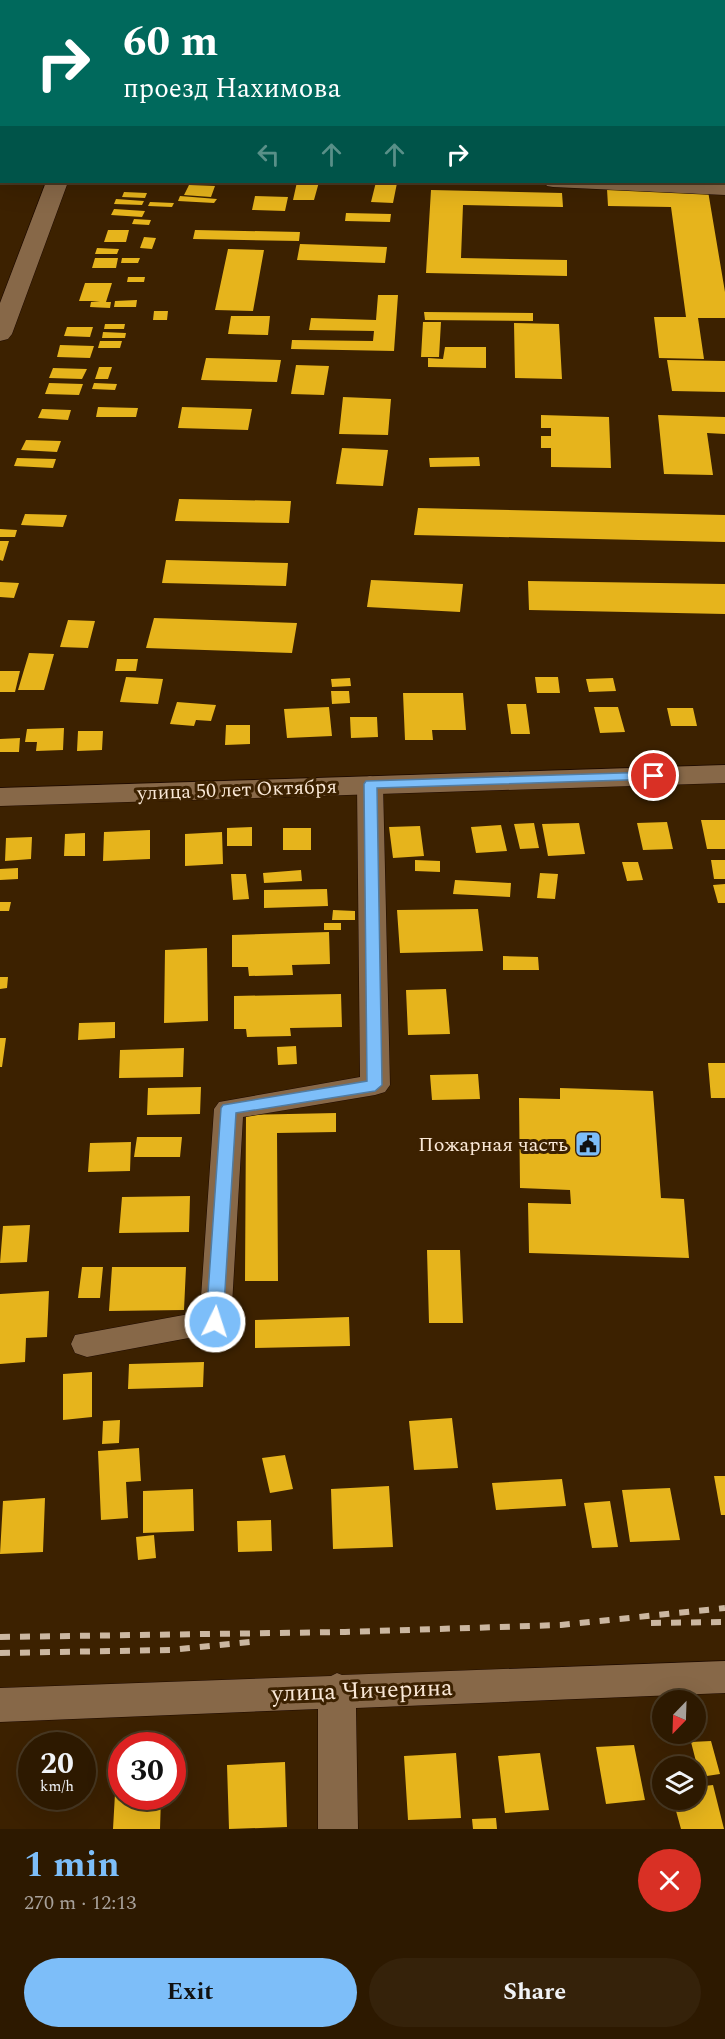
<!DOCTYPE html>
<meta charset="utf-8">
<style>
body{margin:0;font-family:Spectral,serif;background:#35220a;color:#f1f3f6;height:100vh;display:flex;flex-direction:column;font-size:22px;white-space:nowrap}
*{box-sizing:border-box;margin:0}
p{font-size:20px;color:#a7a099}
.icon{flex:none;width:33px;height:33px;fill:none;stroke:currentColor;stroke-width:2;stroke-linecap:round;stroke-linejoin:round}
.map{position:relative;height:1829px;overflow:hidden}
.sheet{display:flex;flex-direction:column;background:#2d1900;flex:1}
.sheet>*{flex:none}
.banner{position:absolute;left:0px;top:0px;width:726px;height:183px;box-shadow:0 6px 24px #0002,0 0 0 2px #483822;background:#00695c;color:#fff;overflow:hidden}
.needle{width:39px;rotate:203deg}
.buttons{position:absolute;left:652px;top:1690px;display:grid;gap:12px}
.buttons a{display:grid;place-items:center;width:54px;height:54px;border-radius:50%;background:#2d1900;box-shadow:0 6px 24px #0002,0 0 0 2px #483822;font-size:30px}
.speed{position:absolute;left:18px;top:1732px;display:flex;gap:12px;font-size:30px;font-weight:700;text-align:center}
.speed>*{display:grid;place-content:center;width:78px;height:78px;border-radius:50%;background:#2d1900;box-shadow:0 6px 24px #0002,0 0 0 2px #483822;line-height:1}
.speed small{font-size:15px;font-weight:400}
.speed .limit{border:9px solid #d22;background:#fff;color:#111}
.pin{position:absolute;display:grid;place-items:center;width:51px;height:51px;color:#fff;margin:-26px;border:3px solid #fff;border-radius:50%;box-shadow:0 2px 6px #0007}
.me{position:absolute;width:66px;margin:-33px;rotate:4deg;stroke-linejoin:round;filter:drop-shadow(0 0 4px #0008)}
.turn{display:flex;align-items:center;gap:21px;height:126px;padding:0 24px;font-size:27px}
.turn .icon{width:78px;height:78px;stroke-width:2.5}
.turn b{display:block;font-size:42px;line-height:51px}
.lanes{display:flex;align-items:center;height:57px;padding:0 24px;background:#0003;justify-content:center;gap:30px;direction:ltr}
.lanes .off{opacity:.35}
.round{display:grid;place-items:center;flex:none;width:63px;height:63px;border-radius:32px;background:#35220a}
.head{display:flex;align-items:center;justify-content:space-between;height:102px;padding:0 24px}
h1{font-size:36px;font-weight:700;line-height:45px;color:#7dbef9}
.primary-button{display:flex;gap:12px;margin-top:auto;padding:12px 24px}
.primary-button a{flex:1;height:69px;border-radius:36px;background:#7dbef9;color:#111;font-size:24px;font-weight:700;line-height:69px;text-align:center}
.primary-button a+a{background:#35220a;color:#f1f3f6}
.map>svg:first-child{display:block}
</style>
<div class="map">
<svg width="725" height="1829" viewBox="0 0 725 1829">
<rect width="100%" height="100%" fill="#3c2100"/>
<path fill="#e6b41c" d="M297 182H319L314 200H293Z
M376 182 397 183 393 203 371 202Z
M189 185 215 186 211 197 184 195Z
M607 189 708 191 725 292V318H698L704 359 659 358 654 317H686L671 207 608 206Z
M431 190 562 193 563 207 463 205 461 258 567 260V276L426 273Z
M124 192 147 193 145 198 122 197Z
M180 196 217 199 214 203 178 201Z
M255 196 288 197 285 211 252 210Z
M116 199 144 201 142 205 114 204Z
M150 202 174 203 172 207 148 206Z
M114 209 145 211 142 217 111 215Z
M346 213 391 214 390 222 345 221Z
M134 219 151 220 149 225 132 224Z
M108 230H129L126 242H104Z
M195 230 300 232 299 241 193 239Z
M144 237 156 238 152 249 140 248Z
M300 244 387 247 385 263 297 260Z
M97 248 119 249 117 254H95Z
M228 249 264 250 253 311 215 310Z
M95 258H118L116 268H92Z
M122 258H140L138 263H121Z
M128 277H145L144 282H127Z
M85 283H112L106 302H111L110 308 90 307 91 302 100 301H79Z
M378 295H398L394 351 291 349 292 340 373 341 374 331 309 330 311 318 376 320Z
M137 300 136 307H114L115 301Z
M154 311H168L167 320H153Z
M424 312 533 313V321L425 320Z
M231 316H270L268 335 228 334Z
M423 322H441L439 357H421Z
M514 323 559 324 562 379 515 378Z
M105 324H125L124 329H104Z
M67 327H93L90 337 64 336Z
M103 332 126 333 125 338H102Z
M100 341H122L120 348H98Z
M60 345 94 346 90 358 57 357Z
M445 347H486V368L428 367V358L443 359Z
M206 358 281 360 277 382 201 380Z
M667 360 725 361V392L672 391Z
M296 365 329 366 324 395 291 394Z
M99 367H112L108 379H95Z
M53 368 87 369 82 379 49 378Z
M49 383 83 384 79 395 45 394Z
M94 383 117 384 115 390 92 389Z
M343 397 391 399 388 435 339 434Z
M98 407 138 408 136 417H96Z
M182 407 252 409 248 430 178 428Z
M42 409 71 410 68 420 38 418Z
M541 415 609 417 611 468 551 467V448H541V436H551V428H541Z
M658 415 725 417V434L707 433 713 475 664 474Z
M26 440 61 441 57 452 21 450Z
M342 448 388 450 383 486 336 484Z
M479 457 480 466 430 467 429 458Z
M17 458 56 459 53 468 14 466Z
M179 499 291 501 289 523 175 521Z
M418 508 725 515V542L414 535Z
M25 514 67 515 63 527 21 525Z
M0 529 17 530 15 537H0Z
M0 541H9L3 561 0 560Z
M166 560 288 563 286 586 162 583Z
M371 580 463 584 460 612 367 607Z
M528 581 725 584V614L529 610Z
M0 582 19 583 14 598 0 597Z
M154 618 297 623 292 653 146 648Z
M68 620 95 621 88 648 60 647Z
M29 653 54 654 44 690H18Z
M117 659H138L136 671H115Z
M0 671H20L15 692H0Z
M126 677 163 679 158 704 120 702Z
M535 677H558L560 693H537Z
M350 678 351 686 332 687 331 679Z
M613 678 616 691 589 692 586 679Z
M331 691H349L350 703 332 704Z
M403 693H463L466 730H432L433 740H405Z
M177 702 216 705 211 721 196 720 194 726 170 724Z
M507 704H526L530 734H511Z
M329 707 332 736 287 738 284 709Z
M594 707H618L625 732 600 733Z
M667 708H693L697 726H671Z
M350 717H377L378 737 351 738Z
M226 725H250V744L225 745Z
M64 728 63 750 36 751 37 742H25L27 729Z
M78 731H103L102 750 77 751Z
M20 738 19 752H0V739Z
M701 820H725V849H707Z
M667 822 673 849 643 850 637 823Z
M534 823 539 848 520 849 514 824Z
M579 823 585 854 548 856 542 824Z
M501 825 507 851 476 853 471 827Z
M420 826 424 856 393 858 389 827Z
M252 827V846H227V828Z
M283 828H311V850H283Z
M150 830V859L103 861 104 832Z
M222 832 223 864 185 866V834Z
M85 833V856H64L65 834Z
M32 837 31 859 5 861 6 838Z
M415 860 440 861V872L415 871Z
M711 860H725V879H714Z
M622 862H638L643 880 627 881Z
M18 868V879L0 880V869Z
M301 870 302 881 264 883 263 873Z
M540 873 558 874 555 899 537 898Z
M231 874H246L249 899 233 900Z
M455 880 511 883 510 897 453 894Z
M725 884V903H718L713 885Z
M327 889 328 906 264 908V890Z
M0 902H11L9 911H0Z
M478 909 483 951 400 953 397 910Z
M333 910 355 911V920H332Z
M324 923H341V930H324Z
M329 932 330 964 292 965 293 975 249 976 248 967H232V935Z
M207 948 208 1021 164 1023 165 950Z
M503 956 538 957 539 970H503Z
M0 977H8L7 988 0 989Z
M446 989 450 1034 408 1035 406 990Z
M341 994 342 1027 290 1028 291 1036 247 1037 246 1029H234V996Z
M115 1022V1038L78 1040 79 1023Z
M0 1038H6L2 1067H0Z
M296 1046 297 1064 278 1065 277 1047Z
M184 1048 183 1077 119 1078 120 1050Z
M708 1063H725V1098H711Z
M478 1074 480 1099 432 1100 430 1075Z
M201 1087 200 1114 147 1115 148 1088Z
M560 1088 653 1091 661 1198 684 1199 689 1258 529 1253 528 1203 571 1204 570 1190 520 1188 519 1098 560 1099Z
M336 1113V1132L277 1133 278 1281H245L246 1115Z
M137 1137H182L180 1157H134Z
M131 1142 130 1171 88 1172 90 1143Z
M190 1196 189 1232 119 1233 122 1197Z
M30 1225 27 1262 0 1263 3 1226Z
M427 1250H460L463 1323H429Z
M82 1267H103L100 1298H78Z
M112 1267H186L184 1310 109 1311Z
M49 1291 47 1337 26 1338 25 1362 0 1364V1294Z
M349 1317 350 1346 255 1348V1320Z
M204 1362 203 1387 128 1389 129 1364Z
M92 1372V1417L63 1420V1374Z
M452 1418 458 1468 414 1470 409 1421Z
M120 1420 119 1443 102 1444 103 1421Z
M139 1448 141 1481 126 1482 128 1518 101 1520 98 1451Z
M285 1455 293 1489 270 1493 262 1458Z
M714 1476H725V1515H721Z
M562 1479 566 1506 496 1510 492 1483Z
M389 1486 393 1547 333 1549 331 1489Z
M670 1488 680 1540 630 1542 622 1490Z
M193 1489 194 1531 143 1533V1491Z
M45 1498 43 1552 0 1554 3 1501Z
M610 1501 618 1547 592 1548 584 1503Z
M271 1520 272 1551 238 1552 237 1521Z
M154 1535 156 1558 138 1560 136 1537Z
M711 1741 720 1774 700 1777 691 1742Z
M634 1745 645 1800 606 1804 596 1747Z
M456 1753 461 1818 408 1820 404 1756Z
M540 1753 549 1810 505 1813 498 1756Z
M285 1762 287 1827 229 1829 227 1765Z
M116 1776H122V1797H161L160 1829H113Z
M713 1785 724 1829H681L673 1800H696V1787Z
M496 1818 497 1829H473L472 1819Z"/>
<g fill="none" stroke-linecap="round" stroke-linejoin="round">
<defs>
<path id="minor" d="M0 51H2V61H0Z
M0 149H2V159H0Z
M544 182H654L725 185V195L553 187 547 186Z
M370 776 379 779 383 784 390 1085 385 1092 375 1095 243 1117 231 1322 226 1331 87 1357 75 1353 71 1344 75 1335 200 1312 214 1109 219 1102 360 1077 357 784 361 779Z
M725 1661V1693L356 1708 358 1829H318V1709L0 1722V1688L331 1676 337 1673 342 1675Z"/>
<path id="tertiary" d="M0 0H10L11 2H2L0 7Z
M125 0H143L124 2Z
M724 26H725V38H724Z
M46 182H68L12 334 8 339 0 341V303Z
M725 765V783L0 806V788Z"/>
</defs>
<use href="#minor" stroke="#1f0b00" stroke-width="1"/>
<use href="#tertiary" stroke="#1f0b00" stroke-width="1"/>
<use href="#minor" fill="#876848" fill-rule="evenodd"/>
<use href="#tertiary" fill="#876848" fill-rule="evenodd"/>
<path stroke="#cbb7a1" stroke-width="6" stroke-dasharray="10 10" stroke-linecap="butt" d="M651 1623 725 1622
M0 1637 345 1632 561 1625 725 1608
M0 1653 170 1650 259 1641"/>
</g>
<path fill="#7dbef9" stroke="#517ca2" stroke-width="1.5" d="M654 772 660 776 658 779 377 788 382 1085 375 1091 236 1113 223 1322 220 1326 215 1328 209 1326 206 1322 221 1108 223 1105 367 1081 364 784 366 781Z"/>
<defs>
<symbol id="civic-square" viewBox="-11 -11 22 22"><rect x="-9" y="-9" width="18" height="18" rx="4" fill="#7dbef9" stroke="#3c2100"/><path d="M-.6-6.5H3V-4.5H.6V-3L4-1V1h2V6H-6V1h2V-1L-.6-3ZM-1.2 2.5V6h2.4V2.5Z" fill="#111"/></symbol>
</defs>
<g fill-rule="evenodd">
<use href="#civic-square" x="573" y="1129" width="30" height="30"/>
</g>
<g text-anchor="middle" stroke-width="6" stroke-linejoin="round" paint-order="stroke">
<g font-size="20" fill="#fae8d6" stroke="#3c2100">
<text transform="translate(237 789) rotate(-2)" y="7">улица 50 лет Октября</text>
</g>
<g font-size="20" fill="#fae8d6" stroke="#3c2100" text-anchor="end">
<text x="568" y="1151">Пожарная часть</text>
</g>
<g font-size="24" fill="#fae8d6" stroke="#3c2100">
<text transform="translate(362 1690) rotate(-2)" y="8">улица Чичерина</text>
</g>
</g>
</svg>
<div class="buttons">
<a><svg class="needle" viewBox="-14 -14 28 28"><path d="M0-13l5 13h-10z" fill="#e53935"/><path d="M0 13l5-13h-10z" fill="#a7a099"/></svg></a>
<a><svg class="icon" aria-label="layers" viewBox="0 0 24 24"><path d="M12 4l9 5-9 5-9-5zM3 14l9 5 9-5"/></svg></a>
</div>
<div class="speed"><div>20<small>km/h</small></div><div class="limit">30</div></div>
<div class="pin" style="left:654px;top:776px;background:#d93025"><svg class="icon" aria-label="arrive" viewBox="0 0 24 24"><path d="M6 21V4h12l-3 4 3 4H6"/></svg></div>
<svg class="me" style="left:215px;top:1322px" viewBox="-20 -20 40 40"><circle r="17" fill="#7dbef9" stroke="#fff" stroke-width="3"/><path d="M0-11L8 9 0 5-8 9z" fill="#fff"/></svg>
<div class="banner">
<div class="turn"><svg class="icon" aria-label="right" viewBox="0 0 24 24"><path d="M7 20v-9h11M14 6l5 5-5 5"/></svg><div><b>60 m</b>проезд Нахимова</div></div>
<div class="lanes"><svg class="icon off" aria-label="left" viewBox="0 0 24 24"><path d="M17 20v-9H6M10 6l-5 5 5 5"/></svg><svg class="icon off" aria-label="ahead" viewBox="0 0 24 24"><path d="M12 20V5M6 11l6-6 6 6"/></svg><svg class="icon off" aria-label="ahead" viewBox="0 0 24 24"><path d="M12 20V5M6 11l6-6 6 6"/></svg><svg class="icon" aria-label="right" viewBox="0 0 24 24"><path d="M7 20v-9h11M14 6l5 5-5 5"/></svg></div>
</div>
</div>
<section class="sheet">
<div class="head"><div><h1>1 min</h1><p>270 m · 12:13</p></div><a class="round" style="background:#d93025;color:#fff"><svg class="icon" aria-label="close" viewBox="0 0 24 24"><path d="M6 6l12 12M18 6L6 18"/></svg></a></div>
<div class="primary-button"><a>Exit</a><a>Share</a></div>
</section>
